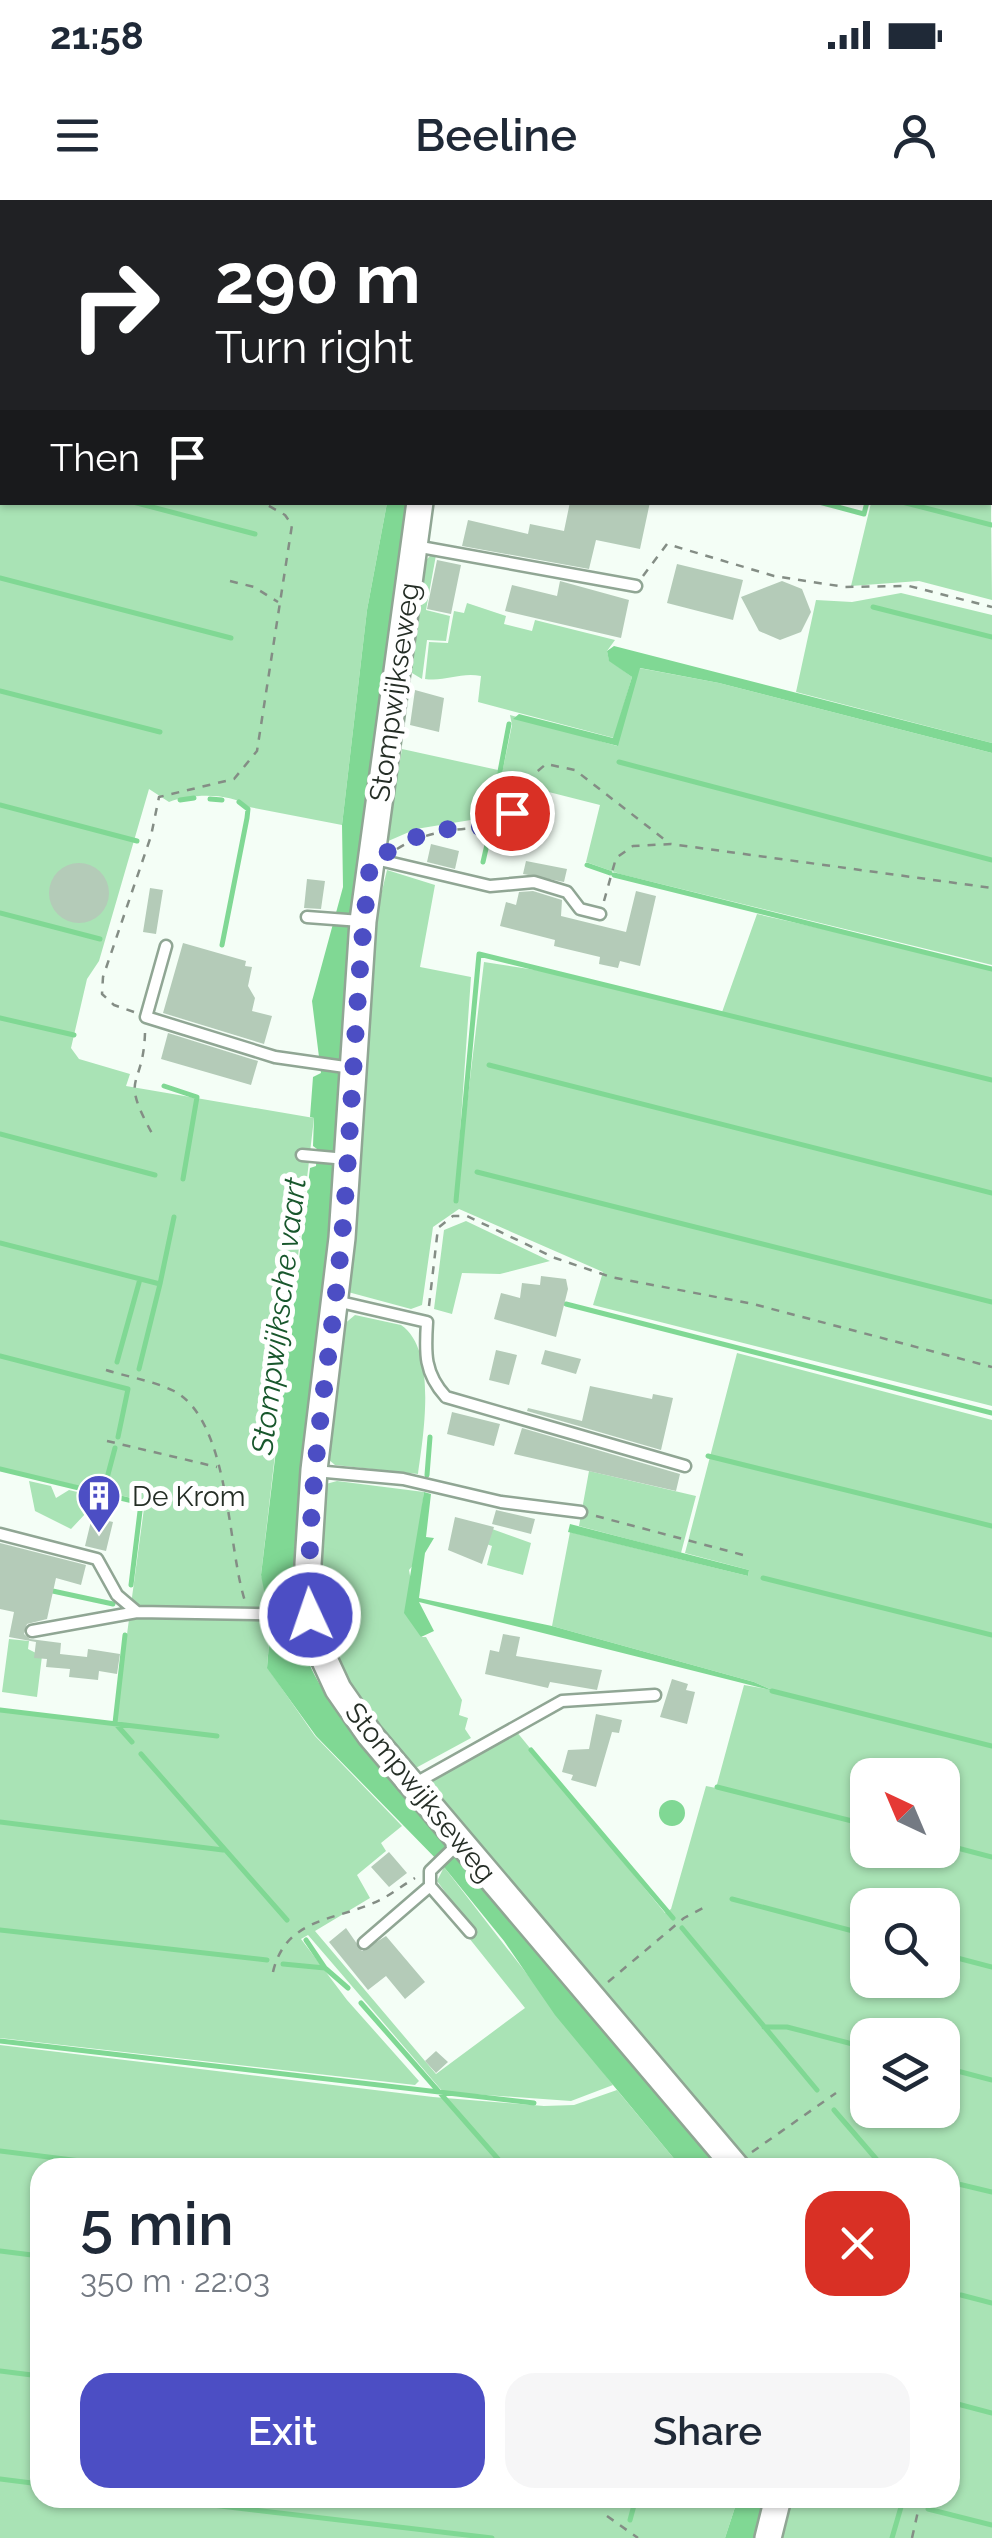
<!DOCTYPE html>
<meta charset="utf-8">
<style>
body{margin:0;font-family:Raleway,sans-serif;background:#f6f6f7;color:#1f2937;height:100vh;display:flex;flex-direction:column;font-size:38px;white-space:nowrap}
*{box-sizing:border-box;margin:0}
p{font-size:32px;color:#747a83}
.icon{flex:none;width:55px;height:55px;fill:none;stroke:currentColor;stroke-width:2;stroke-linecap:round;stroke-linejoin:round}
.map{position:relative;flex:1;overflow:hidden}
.panel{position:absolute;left:30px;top:1958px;width:930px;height:350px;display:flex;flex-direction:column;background:#fff;border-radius:30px;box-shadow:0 2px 8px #0004}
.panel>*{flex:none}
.top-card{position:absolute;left:0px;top:0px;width:992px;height:305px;box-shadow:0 2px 8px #0004;background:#202124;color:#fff;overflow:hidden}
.needle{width:65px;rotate:316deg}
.controls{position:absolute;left:850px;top:1558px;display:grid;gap:20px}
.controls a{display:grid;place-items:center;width:110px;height:110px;border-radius:20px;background:#fff;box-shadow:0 2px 8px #0004;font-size:50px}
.pin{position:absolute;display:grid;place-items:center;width:85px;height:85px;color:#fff;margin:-42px;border:5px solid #fff;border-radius:50%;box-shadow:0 2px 10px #0007}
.me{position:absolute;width:110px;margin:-55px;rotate:357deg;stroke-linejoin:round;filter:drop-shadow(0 0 8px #0008)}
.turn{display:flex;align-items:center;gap:35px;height:210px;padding:0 50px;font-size:45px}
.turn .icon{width:130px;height:130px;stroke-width:2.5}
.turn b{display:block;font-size:70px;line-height:85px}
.then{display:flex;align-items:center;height:95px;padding:0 50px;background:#0003;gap:20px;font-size:38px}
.round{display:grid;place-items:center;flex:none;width:105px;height:105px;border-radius:30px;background:#f6f6f7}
.summary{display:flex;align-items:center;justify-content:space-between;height:170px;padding:0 50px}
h1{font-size:60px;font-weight:600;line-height:75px}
.cta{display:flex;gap:20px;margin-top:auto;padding:20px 50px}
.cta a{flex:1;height:115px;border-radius:30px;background:#4c4ec4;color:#fff;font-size:40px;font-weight:600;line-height:115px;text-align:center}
.cta a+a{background:#f6f6f7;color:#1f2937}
.status{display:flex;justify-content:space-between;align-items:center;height:70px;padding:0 50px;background:#fff;direction:ltr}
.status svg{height:28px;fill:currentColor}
header{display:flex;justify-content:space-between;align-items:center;height:130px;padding:0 50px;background:#fff;font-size:45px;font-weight:600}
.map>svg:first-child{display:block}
</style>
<div class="status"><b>21:58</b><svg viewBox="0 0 49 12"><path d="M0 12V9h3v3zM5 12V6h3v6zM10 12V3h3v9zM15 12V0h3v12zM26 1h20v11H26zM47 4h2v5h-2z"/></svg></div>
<header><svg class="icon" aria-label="menu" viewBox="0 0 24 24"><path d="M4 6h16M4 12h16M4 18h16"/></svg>Beeline<svg class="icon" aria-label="person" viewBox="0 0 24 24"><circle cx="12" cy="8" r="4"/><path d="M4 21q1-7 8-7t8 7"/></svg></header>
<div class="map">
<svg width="992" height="2338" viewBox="0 0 992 2338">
<rect width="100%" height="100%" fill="#f4fef6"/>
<path fill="#a9e3b5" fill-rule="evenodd" d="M0 0H409L2 2V302L387 303 367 410 342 625 249 607C229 592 191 594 169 602L149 589 99 761 87 779 71 848 79 859 130 874 126 886 314 918 261 1375 272 1406 267 1467 315 1536 402 1626 381 1643 386 1651 357 1675 370 1698 315 1731 436 1874 525 1808 469 1738 474 1731 437 1681 444 1667 613 1885 571 1901 443 1892 308 1735 301 1739 347 1800 419 1881 415 1885 0 1838V1510L115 1523 145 1301 0 1268Z
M990 217 992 400 919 381 851 386 871 303 990 302Z
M431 355H436L426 410 450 416 446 441 427 440 422 479 407 470 421 365Z
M901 393 992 415V543L796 492 816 400 852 402Z
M467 403 506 416 504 424 532 431 535 420 615 440 607 451 609 460 632 477 614 538 478 502 481 476C460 472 445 482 425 479L429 442 448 443 454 411 464 413Z
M639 468 719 483 992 553V765L620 674 586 662 600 605 529 587 516 627 493 617 512 525 510 515 617 546Z
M402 549 498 570 489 617 416 629 386 642Z
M387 670 435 685 420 767 471 777 455 1005 484 762 555 773 721 815 757 714 992 767V1206L593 1105 603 1072 459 1009 433 1027 422 1105 411 1109 348 1092 375 720Z
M466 1021 550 1061 500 1074 462 1073 452 1114 434 1109 444 1030Z
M355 1115 401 1125C438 1150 423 1237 418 1274L335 1265 328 1259 343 1125Z
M737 1153 992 1220V2338H779L790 2298H950V1968L752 1967 430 1588 435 1577 516 1531 665 1713 671 1709 706 1586 716 1588 744 1485 772 1490 754 1482 552 1426 570 1332 748 1376 749 1370 685 1353ZM868 1575H942V1650H868ZM868 1705H942V1780H868ZM868 1835H942V1910H868Z
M589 1271 696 1296 681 1353 579 1326Z
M29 1281 51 1286 56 1298 69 1290 94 1296 87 1312 71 1329 35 1311Z
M337 1281 424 1292 415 1363 409 1370 421 1437H426L462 1500 459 1515 468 1518 465 1529 471 1538 412 1570C326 1464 311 1420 326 1284Z
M481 1325 531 1343 523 1375 487 1365 492 1346 478 1341Z
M9 1439 29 1441 28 1449 42 1456 37 1497 2 1492Z
M0 1845 433 1897 544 1906 574 1905 617 1890 681 1967 40 1968V2298H738L725 2338H0Z"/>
<path fill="#80d894" d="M387 303H413L301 1300C297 1368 284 1436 327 1495L724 1967H681L555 1815 504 1741 444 1667 316 1536 267 1468 272 1407 267 1406 261 1375 310 968 316 966 317 949 313 946 314 918 310 917 313 877 321 873 312 801 343 687 342 625 367 410Z
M614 446 992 543V553L719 483 640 468 618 546 513 519 519 514 613 538 632 477 609 461 607 451Z
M424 1292 431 1294 426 1337 434 1338 425 1353 419 1398 552 1426 754 1482 774 1491 419 1402 434 1431 421 1437 404 1413Z
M570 1324 749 1370 748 1376 568 1332Z
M659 1613a13 13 0 1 1 26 0a13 13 0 1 1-26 0Z
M738 2298H768L757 2338H725Z"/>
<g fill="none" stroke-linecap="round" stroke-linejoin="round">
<path stroke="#80d894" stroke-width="5" d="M228 0 239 2
M258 2 259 0
M0 45H2
M990 100H992
M0 159H2
M990 213 992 214
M0 268 2 269
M133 302 255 334
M819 302 864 314 867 302
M902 302 992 325
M0 378 231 438
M873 407 992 437
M0 491 160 532
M619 562 992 660
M210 599 222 600
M180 600 194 598
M0 605 137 641
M491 619 509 524
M483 662 488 640
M587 665 610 673
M614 675 992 769
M0 713 100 739
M222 745 247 618 248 609 239 602
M0 818 74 835
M489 865 992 993
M164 886 197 897 183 979
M0 934 155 975
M477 972 992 1102
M456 1001 479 754 992 880
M0 1043 160 1084 174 1017
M566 1104 992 1213
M0 1156 128 1189 118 1237
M117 1162 140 1079
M139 1169 160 1084
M708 1256 992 1326
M0 1269 141 1303 131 1385
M427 1275 430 1237
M103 1293 115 1248
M763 1378 992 1435
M48 1390 113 1404
M125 1435 115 1523 132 1542
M772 1491 992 1546
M0 1510 217 1536
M531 1550 673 1718
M141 1554 287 1720
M717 1587 868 1625
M0 1622 223 1650
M942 1644 992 1657
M732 1699 868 1735
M682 1728 817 1890
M0 1730 267 1760
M306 1740 325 1768 348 1788
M942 1754 992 1767
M283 1764 325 1768
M361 1803 498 1959
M764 1827H787L868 1848
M0 1841 534 1903
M942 1867 992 1880
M834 1910 884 1968
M0 1951 137 1968
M950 1982 992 1992
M0 2051 40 2056
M961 2095 992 2103
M0 2171 40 2176
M950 2202 992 2213
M0 2279 40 2284
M153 2298 492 2338
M928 2309 992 2325
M630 2320 636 2298
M892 2338 901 2307"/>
</g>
<path fill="#b4cbb8" d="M570 302H650L640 349 596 340 589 369 462 346 468 320 528 334 530 324 564 331Z
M437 360 461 365 451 414 427 409Z
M677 364 743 380 733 420 667 403Z
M560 381 629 400 621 438 505 411 512 385 557 396Z
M782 381 802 389 811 412 801 432 780 440 759 431 741 397Z
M415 490 444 498 439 532 410 525Z
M431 644 459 651 455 669 427 662Z
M526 661 567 669 564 682 523 674Z
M49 693a30 30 0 1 1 60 0a30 30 0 1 1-60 0Z
M307 679 325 681 321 709 304 708Z
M150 688 163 690 156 734 143 732Z
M533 691 562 700 561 716 626 732 636 691 656 696 640 766 620 761 618 768 599 764 600 757 554 746 555 740 500 726 506 702 516 705 519 692Z
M183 743 246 761 245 766 252 767 248 786 255 798 252 811 272 816 264 844 163 813Z
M168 833 258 861 251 885 161 859Z
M541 1076 566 1079 568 1089 556 1137 494 1119 501 1093 520 1098 522 1083 540 1085Z
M496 1150 517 1155 509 1185 489 1180Z
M545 1150 581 1159 576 1174 541 1164Z
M590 1186 652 1199 653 1194 673 1198 661 1250 527 1211 528 1208 582 1221Z
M452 1212 500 1224 494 1246 447 1234Z
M522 1228 680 1274 676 1291 514 1254Z
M496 1310 535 1319 531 1334 492 1324Z
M92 1317 113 1322 106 1351 85 1346Z
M455 1317 494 1327 482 1364 448 1350Z
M0 1343 86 1365 81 1385 56 1378 47 1419 27 1424 24 1434 30 1439 61 1443 60 1454 87 1457 88 1449 120 1454 117 1474 99 1471 98 1480 69 1477 70 1469 46 1467 47 1459 34 1458 36 1442 9 1437 14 1412 0 1409Z
M503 1434 520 1437 516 1456 602 1470 597 1490 550 1482 548 1488 485 1474 490 1450 499 1452Z
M672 1479 688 1484 686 1490 695 1492 687 1524 660 1517Z
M596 1514 622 1520 619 1533 612 1532 596 1587 571 1580 573 1575 562 1572 568 1550 589 1549Z
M389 1652 407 1673 389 1687 371 1667Z
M346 1728 362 1751 386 1736 425 1782 405 1799 386 1776 368 1790 329 1742Z
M436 1851 448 1862 436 1873 425 1861Z"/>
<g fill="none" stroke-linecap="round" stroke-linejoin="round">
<defs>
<path id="service" d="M415 346 636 386
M371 658 490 686 534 682 567 692 580 709 600 714
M307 717 361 721
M166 746 146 817 275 857 352 868
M302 955 346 959
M336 1101 427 1122C425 1153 424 1173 446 1197L685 1266
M315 1271 403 1279 501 1302 581 1312
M0 1334 97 1359 117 1395 137 1412
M32 1431 137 1412 309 1415
M412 1585 562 1501 655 1495
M430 1686 470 1732
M364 1743 430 1686V1671L460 1642"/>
<path id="tertiary" d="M450 2 451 0
M420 302 363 721 342 1038 314 1270 308 1364 310 1415 320 1450 338 1489 370 1535 737 1968
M768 2338 778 2298"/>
</defs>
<use href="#service" stroke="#90a694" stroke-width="15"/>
<use href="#tertiary" stroke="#90a694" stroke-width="30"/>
<path stroke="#848d85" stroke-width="2.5" stroke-dasharray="8 8" stroke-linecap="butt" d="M319 2 320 0
M643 376 667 344 774 376 845 387 909 386 992 407
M230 381 254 387 278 402
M397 649C429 629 465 628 502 627L525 582 546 564 575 570 669 643
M604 701 616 658 633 646 671 644 992 688
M134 812 114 805 102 794 103 777 151 636 159 597 234 579 257 551 292 325 285 315 262 302
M145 833C143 892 118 872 154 937
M429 1106 438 1028 453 1016H467L555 1058 611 1077 753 1104 992 1167
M106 1170C128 1177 154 1181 174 1191 230 1221 227 1346 245 1401
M107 1241 217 1267
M596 1316 747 1356
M273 1772C286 1716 338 1721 380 1700 392 1694 403 1685 415 1678
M608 1782 684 1718 709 1705
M752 1952 836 1893
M607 2316 638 2338
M912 2338 921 2298"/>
<use href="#service" stroke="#fff" stroke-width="10"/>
<use href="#tertiary" stroke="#fff" stroke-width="25"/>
</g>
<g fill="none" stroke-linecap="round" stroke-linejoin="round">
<path stroke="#4c4ec4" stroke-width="18" stroke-dasharray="0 32.4" d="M310 1415C305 1288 330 1164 342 1037 353 911 355 784 371 658 388 654 399 645 414 638 440 626 474 628 502 626L512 613"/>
</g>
<defs>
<symbol id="building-pin" viewBox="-11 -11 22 30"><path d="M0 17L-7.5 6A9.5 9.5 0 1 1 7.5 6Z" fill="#4c4ec4" stroke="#fff"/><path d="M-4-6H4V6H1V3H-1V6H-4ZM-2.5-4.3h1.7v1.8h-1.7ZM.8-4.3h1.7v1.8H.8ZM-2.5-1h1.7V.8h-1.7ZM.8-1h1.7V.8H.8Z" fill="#fff"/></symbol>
</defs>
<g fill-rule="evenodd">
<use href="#building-pin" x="74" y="1271" width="50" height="68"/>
</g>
<g text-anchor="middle" stroke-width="10" stroke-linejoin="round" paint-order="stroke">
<g font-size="28" fill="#252e26" stroke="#fff">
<text transform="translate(394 492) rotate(-82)" y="10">Stompwijkseweg</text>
<text transform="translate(421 1592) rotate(51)" y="10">Stompwijkseweg</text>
</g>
<g font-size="28" fill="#252e26" stroke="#fff" text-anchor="start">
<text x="132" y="1306">De Krom</text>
</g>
<g font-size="30" font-style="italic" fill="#18572c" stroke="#fff">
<text transform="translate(279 1116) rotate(-83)" y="10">Stompwijksche vaart</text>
</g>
</g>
</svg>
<div class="controls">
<a><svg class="needle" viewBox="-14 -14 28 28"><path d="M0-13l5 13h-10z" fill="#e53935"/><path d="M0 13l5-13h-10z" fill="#747a83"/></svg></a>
<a><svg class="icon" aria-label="search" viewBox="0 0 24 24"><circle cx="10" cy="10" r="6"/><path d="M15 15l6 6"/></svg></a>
<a><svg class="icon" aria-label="layers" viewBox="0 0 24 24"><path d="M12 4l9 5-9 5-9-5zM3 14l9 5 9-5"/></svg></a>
</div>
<div class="pin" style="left:512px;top:613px;background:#d93025"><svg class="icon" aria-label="arrive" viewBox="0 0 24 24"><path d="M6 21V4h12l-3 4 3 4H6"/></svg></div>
<svg class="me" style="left:310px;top:1415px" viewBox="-20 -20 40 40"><circle r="17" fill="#4c4ec4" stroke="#fff" stroke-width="3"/><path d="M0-11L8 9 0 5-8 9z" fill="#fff"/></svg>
<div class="top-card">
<div class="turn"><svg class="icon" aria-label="right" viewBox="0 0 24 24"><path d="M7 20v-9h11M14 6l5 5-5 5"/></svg><div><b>290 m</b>Turn right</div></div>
<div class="then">Then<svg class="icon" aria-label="arrive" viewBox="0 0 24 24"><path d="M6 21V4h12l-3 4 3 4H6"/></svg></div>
</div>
<section class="panel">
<div class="summary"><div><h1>5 min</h1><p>350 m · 22:03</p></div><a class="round" style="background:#d93025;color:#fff"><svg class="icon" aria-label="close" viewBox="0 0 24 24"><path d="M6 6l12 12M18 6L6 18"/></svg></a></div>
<div class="cta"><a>Exit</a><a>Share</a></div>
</section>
</div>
